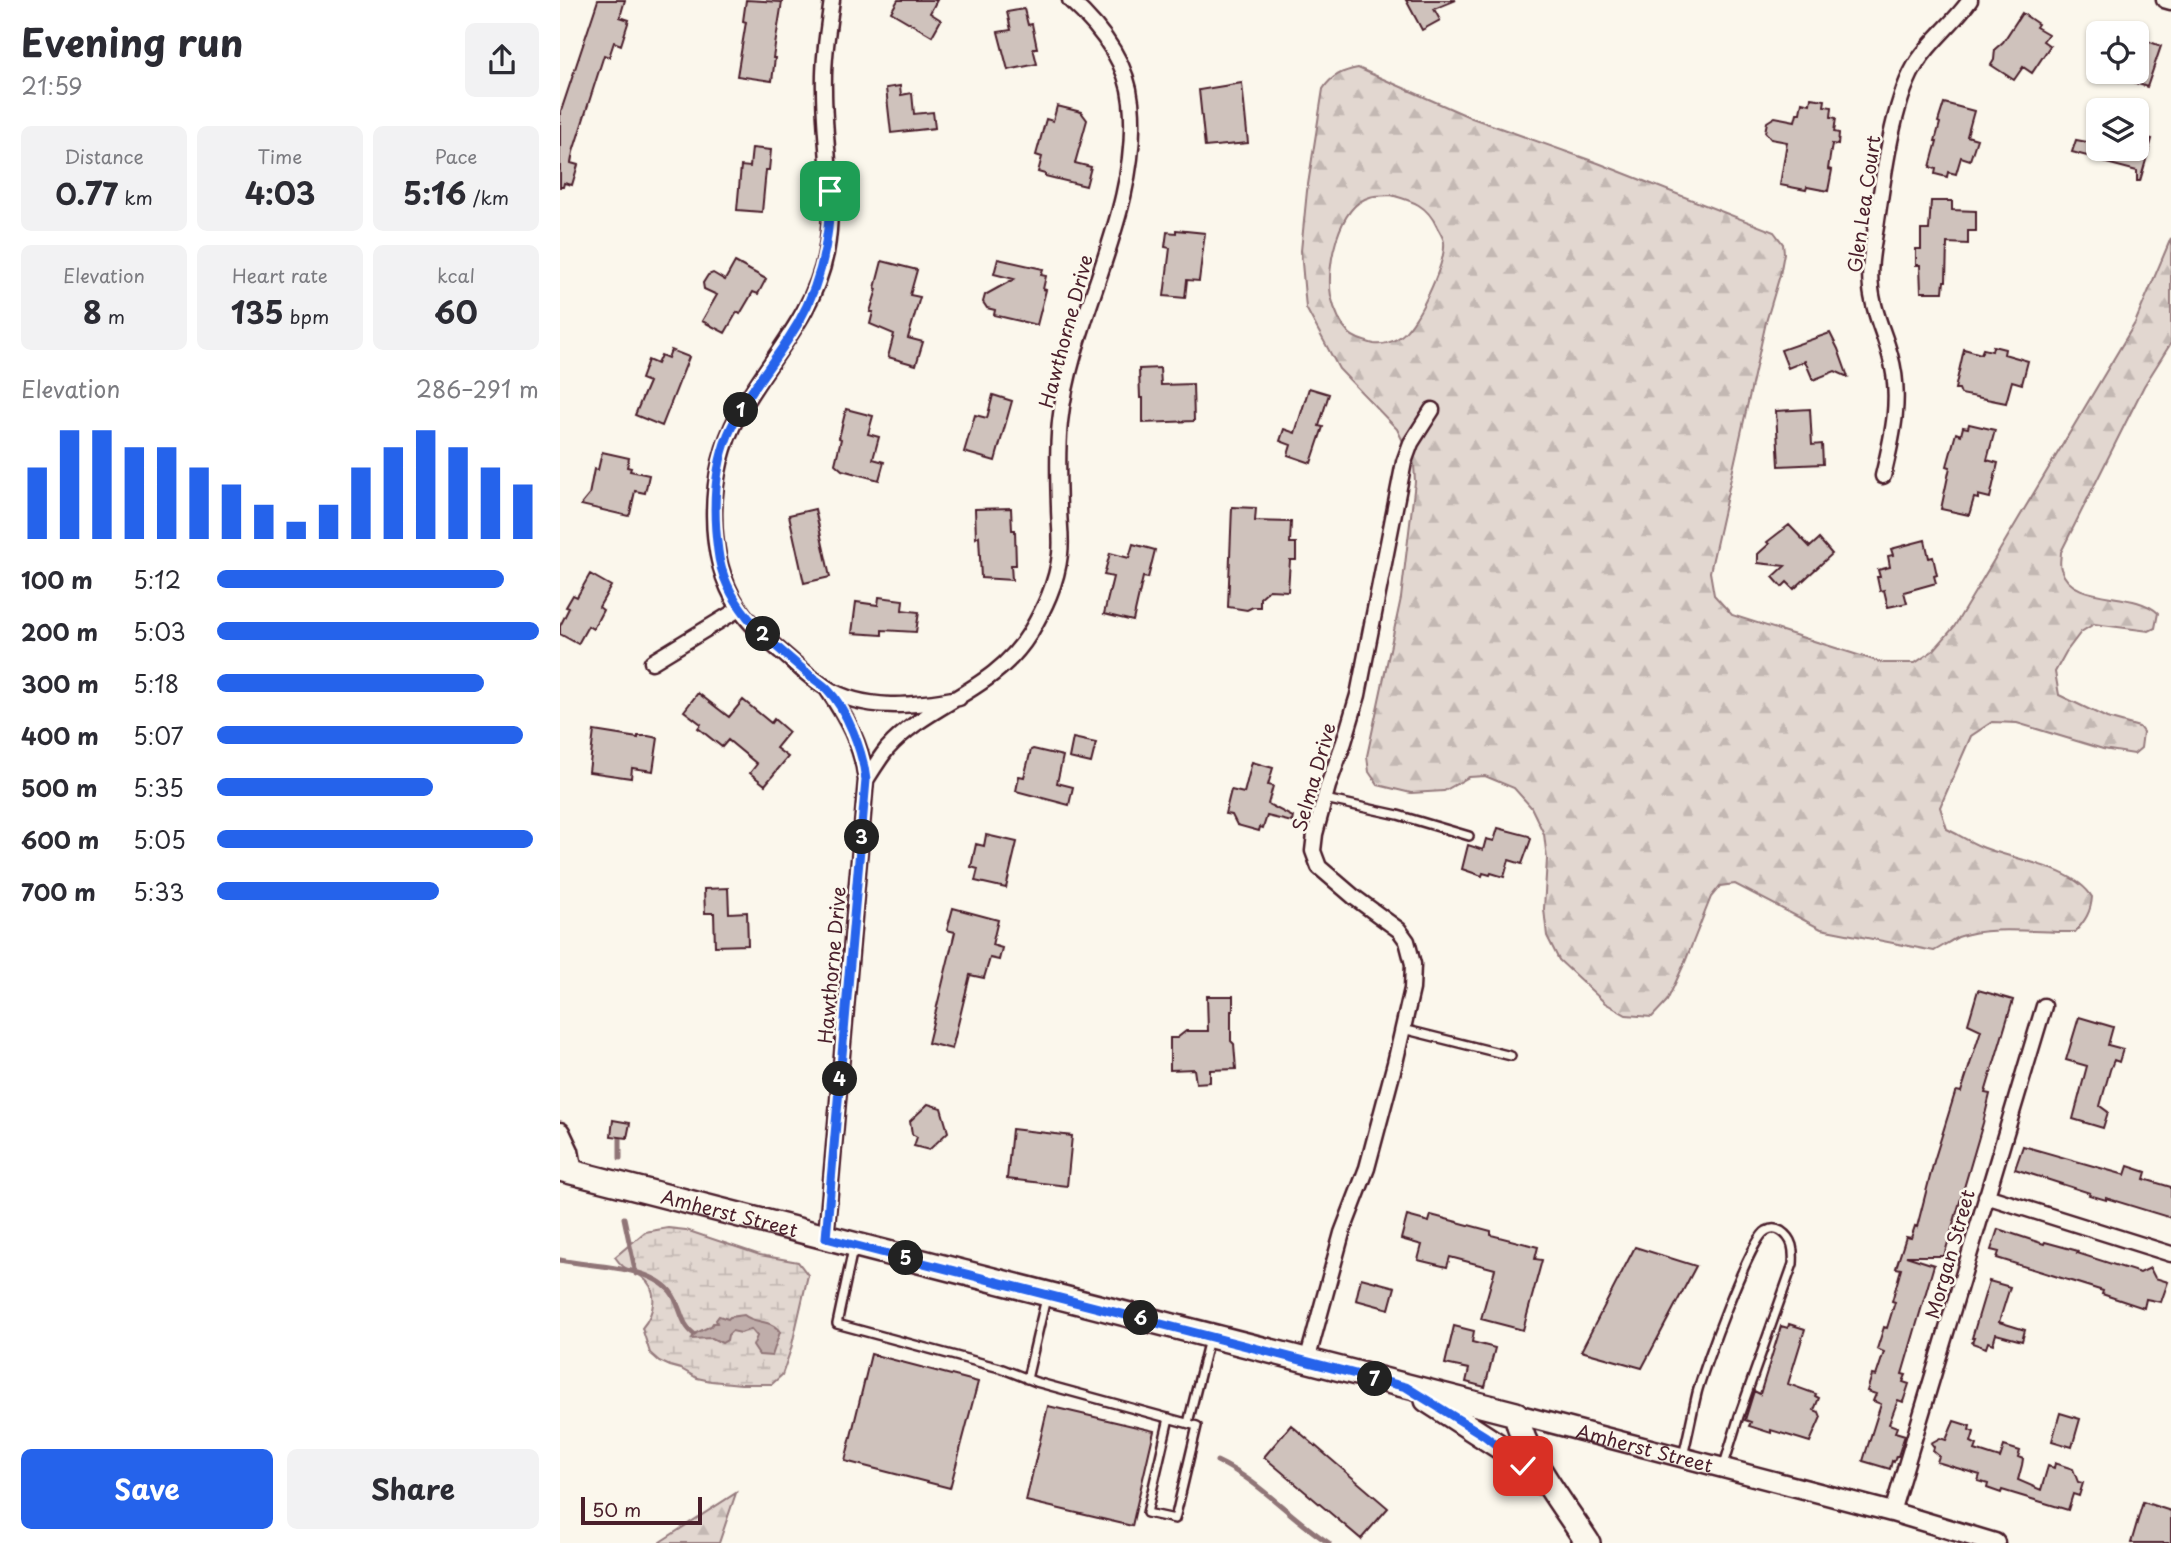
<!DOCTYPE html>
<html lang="en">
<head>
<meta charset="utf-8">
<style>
  body { margin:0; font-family:"Playpen Sans",sans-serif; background:#f2f2f3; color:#2b2b33; height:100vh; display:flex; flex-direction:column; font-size:26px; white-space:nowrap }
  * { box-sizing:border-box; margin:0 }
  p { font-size:23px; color:#7c7c81 }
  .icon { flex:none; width:38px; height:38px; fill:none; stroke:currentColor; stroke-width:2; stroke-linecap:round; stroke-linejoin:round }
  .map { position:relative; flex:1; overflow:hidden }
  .side { display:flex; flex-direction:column; background:#fff; width:560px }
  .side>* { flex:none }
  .tools { position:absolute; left:1526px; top:21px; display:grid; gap:14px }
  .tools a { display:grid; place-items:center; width:63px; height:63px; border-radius:10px; background:#fff; box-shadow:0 2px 5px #0004; font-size:35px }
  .scale { position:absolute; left:21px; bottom:18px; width:121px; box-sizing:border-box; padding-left:7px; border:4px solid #4a1f2b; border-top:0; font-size:19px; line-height:24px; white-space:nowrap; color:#4a1f2b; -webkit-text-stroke:5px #fbf7ec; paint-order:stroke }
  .pin { position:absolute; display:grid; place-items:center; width:60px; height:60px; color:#fff; margin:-30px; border-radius:14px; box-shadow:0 4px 10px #0006 }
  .km { position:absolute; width:35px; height:35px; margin:-18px; border-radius:50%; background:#222; color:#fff; font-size:19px; line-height:35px; text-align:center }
  .round { display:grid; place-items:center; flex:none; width:74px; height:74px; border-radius:10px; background:#f2f2f3 }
  .overview { display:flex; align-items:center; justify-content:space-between; height:119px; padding:0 21px }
  h1 { font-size:38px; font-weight:700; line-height:52px }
  .figures { display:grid; grid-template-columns:repeat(3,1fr); gap:10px; height:119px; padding:7px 21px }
  .figures div { display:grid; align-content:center; border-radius:10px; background:#f2f2f3; text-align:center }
  .figures b { font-size:30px; font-weight:700 }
  .figures small { font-size:19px; font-weight:400 }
  .figures p { font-size:19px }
  .chart { height:196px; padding:14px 21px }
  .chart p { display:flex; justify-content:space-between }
  .chart svg { width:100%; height:126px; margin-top:7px; stroke:#2563eb; stroke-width:6 }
  .action { display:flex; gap:14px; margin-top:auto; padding:14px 21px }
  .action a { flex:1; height:80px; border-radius:10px; background:#2563eb; color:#fff; font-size:28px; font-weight:700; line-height:80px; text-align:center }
  .action a+a { background:#f2f2f3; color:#2b2b33 }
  ul { padding:0 21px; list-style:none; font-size:23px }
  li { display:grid; grid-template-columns:112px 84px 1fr; align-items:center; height:52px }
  li i { height:18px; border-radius:9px; background:#2563eb }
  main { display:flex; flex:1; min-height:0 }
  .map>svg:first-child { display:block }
  .forest { fill:url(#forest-firs); stroke:#967b7e; stroke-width:2; fill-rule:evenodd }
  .wetland { fill:url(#wetland-marsh); stroke:#967b7e; stroke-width:2 }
  .water { fill:#bfadaa; stroke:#907477; stroke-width:2 }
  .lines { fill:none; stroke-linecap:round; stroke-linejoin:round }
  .stream { stroke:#907477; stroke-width:5 }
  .building { fill:#cfc2bc; stroke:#4a1f2b; stroke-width:2 }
  .service-casing { stroke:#4a1f2b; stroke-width:12 }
  .minor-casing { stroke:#4a1f2b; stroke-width:19 }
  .tertiary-casing { stroke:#4a1f2b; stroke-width:23 }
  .primary-casing { stroke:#4a1f2b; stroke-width:28 }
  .service { stroke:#fbf7ec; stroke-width:7 }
  .minor { stroke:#fbf7ec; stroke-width:14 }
  .tertiary { stroke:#fbf7ec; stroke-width:18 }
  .primary { stroke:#fbf7ec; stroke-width:23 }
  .route-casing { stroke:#fff; stroke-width:14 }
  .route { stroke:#2563eb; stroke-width:9 }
  .labels { text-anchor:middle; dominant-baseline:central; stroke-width:5; stroke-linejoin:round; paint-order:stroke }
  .street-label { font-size:19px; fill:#4a1f2b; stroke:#fbf7ec }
</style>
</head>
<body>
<main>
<section class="side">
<div class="overview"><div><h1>Evening run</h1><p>21:59</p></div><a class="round"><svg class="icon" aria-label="share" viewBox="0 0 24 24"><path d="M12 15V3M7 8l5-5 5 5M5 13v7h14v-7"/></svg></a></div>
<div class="figures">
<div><p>Distance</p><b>0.77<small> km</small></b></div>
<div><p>Time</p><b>4:03</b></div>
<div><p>Pace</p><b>5:16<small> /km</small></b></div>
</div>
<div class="figures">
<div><p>Elevation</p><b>8<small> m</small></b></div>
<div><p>Heart rate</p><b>135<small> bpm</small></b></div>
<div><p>kcal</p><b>60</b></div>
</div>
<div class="chart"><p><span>Elevation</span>286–291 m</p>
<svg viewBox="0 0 160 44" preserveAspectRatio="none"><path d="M5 44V19M15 44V6M25 44V6M35 44V12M45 44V12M55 44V19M65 44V25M75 44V32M85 44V38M95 44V32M105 44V19M115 44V12M125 44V6M135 44V12M145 44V19M155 44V25"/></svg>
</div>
<ul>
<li><b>100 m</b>5:12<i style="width:89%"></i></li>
<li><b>200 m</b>5:03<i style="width:100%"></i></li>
<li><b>300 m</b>5:18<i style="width:83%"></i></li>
<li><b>400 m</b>5:07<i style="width:95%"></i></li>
<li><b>500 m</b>5:35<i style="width:67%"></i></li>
<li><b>600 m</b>5:05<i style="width:98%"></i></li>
<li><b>700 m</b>5:33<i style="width:69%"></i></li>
</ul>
<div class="action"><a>Save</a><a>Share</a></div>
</section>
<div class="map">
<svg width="1611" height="1543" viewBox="0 0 1611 1543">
  <defs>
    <pattern id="forest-firs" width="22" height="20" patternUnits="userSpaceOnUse" patternTransform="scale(1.75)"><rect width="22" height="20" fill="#e2d7d0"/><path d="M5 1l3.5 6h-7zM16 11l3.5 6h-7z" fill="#c3b8b3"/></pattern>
    <pattern id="wetland-marsh" width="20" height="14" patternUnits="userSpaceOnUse" patternTransform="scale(1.75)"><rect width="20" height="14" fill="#e2d7d0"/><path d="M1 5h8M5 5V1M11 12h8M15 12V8" fill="none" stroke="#c3b8b3"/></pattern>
  </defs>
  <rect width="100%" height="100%" fill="#fbf7ec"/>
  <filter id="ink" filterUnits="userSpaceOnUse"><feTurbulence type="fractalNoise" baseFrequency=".0143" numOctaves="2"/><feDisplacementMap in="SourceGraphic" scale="14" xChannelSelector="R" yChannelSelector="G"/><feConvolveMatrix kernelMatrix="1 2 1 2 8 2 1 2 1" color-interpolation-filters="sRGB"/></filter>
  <g filter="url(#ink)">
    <path class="forest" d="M798,68L912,118L1038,163L1214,232L1223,244L1224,253L1220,275L1206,322L1150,572L1154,595L1172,615L1323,663H1355L1374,650L1394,627L1575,323L1611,238V343L1584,386L1501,552C1501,557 1499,564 1501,569C1512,606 1573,589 1598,613L1595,628L1589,631L1534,624L1521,632L1506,652L1495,672L1499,695L1547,718L1579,727L1583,732L1581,748L1574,754L1543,749L1457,723L1432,722L1411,736L1380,807L1387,829C1399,835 1410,842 1422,847C1454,860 1514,867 1532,897C1531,912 1525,921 1515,932C1479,933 1432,925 1398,937C1390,941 1382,947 1374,951L1261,929L1175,884L1160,886L1151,897L1125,962L1107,1001L1092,1017L1066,1015L1045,1003L999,960L987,936L984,909L987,859L984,834L971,807L954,788L925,776L909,777L884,791L851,793L818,785L809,772L807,756L841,598L855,482L854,464L837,429L779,369L746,308L741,251L747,191L763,89C772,75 783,71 798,68ZM831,195C853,201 867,205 877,227C879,231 883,237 884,242C886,263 861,314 847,330C840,339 826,346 814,344C807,342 795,339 790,334C780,324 774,309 771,296C766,267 778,206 810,197C816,195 825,196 831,195Z
      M176,1493L159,1543H100V1542Z"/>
    <path class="wetland" d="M108,1228L126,1230L200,1255L238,1262L248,1275L231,1349L222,1375L212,1384H181L151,1381L137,1378L121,1369L110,1366L99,1361L90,1353L82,1328C94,1314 100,1290 82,1277C70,1268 65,1272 55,1257L85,1232Z"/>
    <path class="water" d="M184,1315C195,1324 212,1319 220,1332L212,1356L199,1355L193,1346L197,1336L191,1329L181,1333L172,1331L168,1335L167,1340L162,1343L152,1338L132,1339L134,1334L151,1326L153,1323H157L156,1320L159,1316L168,1319L170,1317Z"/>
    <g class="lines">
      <path class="stream" d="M60,1158V1137
        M64,1218L76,1274
        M0,1260C31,1267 88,1265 110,1291C121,1304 120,1324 134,1334
        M657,1461C700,1481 730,1518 769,1543"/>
    </g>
    <path class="building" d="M38,0H65L60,17L69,20L61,45L54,42L49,57L44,55L13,152L11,163L18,165L12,185L4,183L3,187H0V114Z
      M186,0L222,2L213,58H215L212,81L177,76L186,22L183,21Z
      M338,0H377L370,13L381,20L372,36L331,12Z
      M846,0H896L874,9L880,20L862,30Z
      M464,9L468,25L472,24L477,48H473L477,64L448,70L438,32L451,30L447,12Z
      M1462,13L1478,24L1476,27L1488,34L1483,41L1490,46L1472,73L1463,67L1454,80L1431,65L1434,60L1435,49L1443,42Z
      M1577,37L1601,46L1587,87L1549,74L1550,72H1577Z
      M682,83L688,143L645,147L639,90Z
      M340,86L341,95L352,93L354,114L373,112L375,128L331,133L326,88Z
      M1251,98L1265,100L1264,106L1272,107L1271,117L1276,118L1274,132L1279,133L1278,145L1272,144L1268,169L1272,170L1268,191L1247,187L1246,190L1220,185L1227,142L1211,139L1205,132L1207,122L1215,117L1235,121L1237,113H1240L1242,102L1250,104Z
      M1384,103L1414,111L1407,136L1417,139L1410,160L1401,157L1396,174L1388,172L1387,177L1375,174L1376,169L1370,167L1377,141H1375L1380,123L1378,122Z
      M497,106L521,112L527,120L515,163L531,167L526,186L485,176V174L478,172L482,157L476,155L486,119L493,121Z
      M1577,135L1592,139L1580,181H1577V171L1531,159V157L1512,152L1516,140L1538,144V149H1577Z
      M192,148L211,150L209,170H206L202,212L177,210L181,166L190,167Z
      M1371,201H1392V210L1416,211V231H1408V244L1387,243L1386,281H1384L1383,292H1361L1360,265H1356V249H1361V230H1369Z
      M616,230L645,233L639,281L627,280L625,298L604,296L610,248L605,247L607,232L616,233Z
      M438,259L483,269L481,275L486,276L483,289L486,290L477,325L434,315L435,310L427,308L423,302L425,295L454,279L434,274Z
      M322,261L357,270L350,295L360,297L348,338L363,342L356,365L328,357L334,334L310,324L313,312H310L317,289L315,288Z
      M175,262L206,279L198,294L193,292L180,314L177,312L165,333L142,321L157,295L144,289L143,283L148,275L153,273L165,280Z
      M1270,333L1278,349L1288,377L1275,371L1253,380L1245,361L1228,368L1221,350Z
      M1433,346L1445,349L1444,354L1468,361L1462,384L1452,381L1446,403L1401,394L1399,389H1395L1404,349L1421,354L1423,349L1432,351Z
      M111,350L129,357L102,426L75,415L89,382L81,379L88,360L97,364L101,355L108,358Z
      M600,368L601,385L633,384L634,421L583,423V398H580L579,369Z
      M749,388L769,394L759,426L763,427L751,463L728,455L731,445L720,441L724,429L735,433Z
      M433,395L452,401L435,461L404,452L415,415L427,418Z
      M286,409L313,416L308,434L319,437L313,459L324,462L319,480L282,470L275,464L281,439L279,438Z
      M1250,409L1252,445L1262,444L1263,464L1219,466L1216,411Z
      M1409,424L1435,430L1427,460L1438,463L1430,498L1418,495V499L1414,498L1409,515L1381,509L1390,467L1387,466L1396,433L1401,435L1403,427L1408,428Z
      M42,452L69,458L67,467L71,468L70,471L89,475L85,493L75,491L70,514L68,516L21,505L29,495L34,469L38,470Z
      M672,507L696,508L695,521L731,522L730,543H736V560H730L728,591L709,590L700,598V607H693L687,610L668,607Z
      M451,508L452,530H455L456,565H451L452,580L421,578L419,536L416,538L415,509Z
      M255,509L270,577L244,583L229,515Z
      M1229,525L1250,547L1259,539L1272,554L1234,589L1227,582L1222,587L1213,577L1225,566L1198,563V554L1209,544L1207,542Z
      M1365,540L1369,558L1373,557L1377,575L1374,576L1376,583L1344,592L1347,603L1328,607L1324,590L1320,591L1317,577H1320L1318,570L1330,567L1328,556L1333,555L1331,549Z
      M573,544L595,550L588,578L583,577L573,621L544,614L553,577L544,575L550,553L569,558Z
      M30,574L51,586L39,607L43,610L33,629L28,626L18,644L0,634V626L9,608L6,607L13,595L17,597Z
      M319,597L343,600L342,610L359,612L356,632L322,630V635L292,633L296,602L318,605Z
      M138,693L169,717L183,700L211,723L214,719L229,732L216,748L228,757L205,785L190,773L197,764L168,740L162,747L138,728L141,724L124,711Z
      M34,731L78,738V736H88L98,738L93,771L72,768L71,778L29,772Z
      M513,738L536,743L531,763L509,758Z
      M473,749L503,756L497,783L513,787L509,805L456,791L459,776L464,777L471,750Z
      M692,762L713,768L708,785L713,786L708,804L733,817L732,822L707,816L703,828L700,827L699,831L677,825L672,815L665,814L671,790L684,793Z
      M938,828L969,836L971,839L962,864L949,860L944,877L931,873L930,875L923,873L922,876L902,869L908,845L923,850L926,839L934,841Z
      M426,835L457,842L446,888L415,881L418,869L411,867L416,844L424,846Z
      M168,888L169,913L187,912L188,945L155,946L154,913H145L144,889Z
      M393,908L438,920L432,945L442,948L439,960L430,958L424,978L410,975L392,1049L368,1043L395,932L387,930Z
      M1418,990L1453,1000L1425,1093L1430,1094L1423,1123L1384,1256H1346L1374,1265L1342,1374L1346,1375L1343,1382L1349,1384L1343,1402L1338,1400L1329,1424L1337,1427L1335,1432L1345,1435L1338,1456H1336L1334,1462L1332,1461L1330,1469L1303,1461L1321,1404L1313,1401L1316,1394L1307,1391L1312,1375L1316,1376L1324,1352L1317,1349L1324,1327L1327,1328L1335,1302L1332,1301L1341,1269L1336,1268L1346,1237L1351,1238L1355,1226L1357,1227L1374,1161L1395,1093L1397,1091L1401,1092L1421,1030L1408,1024Z
      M647,996H673V1011H671V1041L674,1044L676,1069L650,1070V1082L636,1083L634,1069L610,1070V1038H617L626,1031H648Z
      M1519,1017L1553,1027L1548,1045L1563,1049L1559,1062L1554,1060L1550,1070L1540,1106L1548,1112L1543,1128L1513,1119L1527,1066L1506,1060Z
      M368,1104L381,1108L388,1132L369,1150L354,1146L357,1137L352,1134L350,1121Z
      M53,1120L70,1123L67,1138L51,1136Z
      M452,1129L512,1136L507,1186L447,1179Z
      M1463,1146L1565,1175L1568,1166L1586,1172L1584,1179L1611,1187V1218L1546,1198V1200L1529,1195L1530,1193L1455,1169Z
      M871,1215L931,1231V1235L978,1247L975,1259L982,1260L963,1330L921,1319L935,1269L890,1257L887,1267L858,1260L862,1245L841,1239L847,1216L869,1222Z
      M1438,1229L1484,1244L1485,1242L1518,1251L1517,1253L1580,1273L1590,1268L1595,1278L1608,1282L1601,1302L1586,1299L1584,1308L1542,1294L1543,1291L1437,1258L1439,1252L1431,1250Z
      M1075,1247L1136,1266L1082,1368L1021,1351Z
      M801,1278L835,1287L829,1309L796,1300Z
      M1429,1281L1450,1287L1439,1322L1465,1330L1462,1341L1436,1334L1433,1344L1428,1342L1426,1348L1412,1343L1414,1338H1412Z
      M1229,1324L1245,1329L1228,1384L1256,1394L1255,1396L1259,1398L1254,1410L1259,1412L1261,1417L1250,1442L1211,1430V1433L1189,1426L1191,1422L1185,1420L1194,1391L1200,1394L1221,1326L1228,1328Z
      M894,1326L914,1331L912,1342L935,1348L925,1387L906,1382L909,1369L885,1364Z
      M311,1354L418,1382L390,1488L285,1461Z
      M488,1406L594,1431L572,1526L466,1501Z
      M1500,1413L1520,1419L1512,1447L1492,1441Z
      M1394,1421L1410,1426L1409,1430L1414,1432L1411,1442L1417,1445L1415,1450L1440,1458L1444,1446L1460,1451L1458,1457L1463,1459L1462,1465L1458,1480L1481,1490L1488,1466L1494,1468L1495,1463L1513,1469L1518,1482L1523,1483L1519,1496L1513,1494L1508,1510L1442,1490L1441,1493L1427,1488L1428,1484L1418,1481L1420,1475L1377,1462L1379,1456L1373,1451L1374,1447L1371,1443L1380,1438L1386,1440Z
      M731,1425L828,1508L801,1539L704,1457Z
      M1583,1502L1611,1511V1543H1571Z"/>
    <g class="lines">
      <g class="service-casing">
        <path id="service" d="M765,799L838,815L909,836
          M843,1029L951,1056
          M293,1249L277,1324L440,1368L476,1382L637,1426L615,1519L587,1513L609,1418
          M467,1379L486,1298
          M628,1423L649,1339
          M1123,1456C1128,1436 1132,1414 1137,1393C1143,1370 1190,1239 1206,1231C1211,1228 1216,1228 1221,1231C1233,1239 1234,1250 1233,1264L1179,1416L1163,1468"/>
      </g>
      <g class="minor-casing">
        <path id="minor" d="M272,0C268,29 263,60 264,90C264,144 276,199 266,253C254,316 207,361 178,415C148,471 144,554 179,608C190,625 208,641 224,654C237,665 250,678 265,687C304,712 355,706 399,698
          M1604,0L1611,2
          M1323,476C1333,435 1342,396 1330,355C1324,332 1313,312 1311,288C1308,265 1314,242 1317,220C1324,174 1333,98 1358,61C1373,38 1395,22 1410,0
          M92,662L179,609
          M306,780C313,769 319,759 327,749C369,702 434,692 470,633C484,609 497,583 500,554C502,538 499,523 499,507C498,479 497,449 500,422C511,316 582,210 571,102C567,61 540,27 510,0
          M1426,1196L1611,1254
          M266,1238L306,780C302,745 286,717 267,689
          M747,1361L782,1233L807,1168L835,1063L852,989L853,964L847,941L839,930L794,897L759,867L753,851L755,834L768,786L784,742L798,695L844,462L851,443L872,410
          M1332,1512L1484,1006"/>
      </g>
      <g class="tertiary-casing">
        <g id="tertiary">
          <path d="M0,1132L9,1151L13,1172"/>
          <path id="s1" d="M956,1414L1332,1512L1435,1543"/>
        </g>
      </g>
      <g class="primary-casing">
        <g id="primary">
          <path id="s2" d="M0,1169L956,1414C965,1458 1004,1505 1028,1543"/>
          <path d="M867,1400L940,1447L980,1482"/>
        </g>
      </g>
      <use href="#service" class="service"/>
      <use href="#minor" class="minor"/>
      <use href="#tertiary" class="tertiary"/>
      <use href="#primary" class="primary"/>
    </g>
  </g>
  <g class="lines" filter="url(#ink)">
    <g class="route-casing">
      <path id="route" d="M270,191C270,246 259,294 227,341C206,372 182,401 168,435C153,472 153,513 158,551C164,605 207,639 246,672C252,678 261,683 267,689C287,709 303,752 306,780L266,1238L846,1387L925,1436L963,1466"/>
    </g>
    <use href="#route" class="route"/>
  </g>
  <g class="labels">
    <g class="street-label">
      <text transform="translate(1303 204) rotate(-82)">Glen Lea Court</text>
      <text transform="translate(505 331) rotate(-75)">Hawthorne Drive</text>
      <text transform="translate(753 777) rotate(-74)">Selma Drive</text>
      <text transform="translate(271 965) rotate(-85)">Hawthorne Drive</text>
      <text stroke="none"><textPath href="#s2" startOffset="175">Amherst Street</textPath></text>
      <text transform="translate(1389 1254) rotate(-74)">Morgan Street</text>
      <text stroke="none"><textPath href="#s1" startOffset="133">Amherst Street</textPath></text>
    </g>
  </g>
</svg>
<div class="tools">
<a><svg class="icon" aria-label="locate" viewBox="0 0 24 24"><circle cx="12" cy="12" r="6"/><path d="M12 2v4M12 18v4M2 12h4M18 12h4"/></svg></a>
<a><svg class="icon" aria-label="layers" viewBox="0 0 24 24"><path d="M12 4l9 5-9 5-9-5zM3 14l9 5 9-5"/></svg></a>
</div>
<div class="scale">50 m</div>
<div class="pin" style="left:270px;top:191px;background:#1e9e55"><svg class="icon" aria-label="arrive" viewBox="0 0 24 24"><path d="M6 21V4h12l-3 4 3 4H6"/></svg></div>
<div class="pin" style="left:963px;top:1466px;background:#d93025"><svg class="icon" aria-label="check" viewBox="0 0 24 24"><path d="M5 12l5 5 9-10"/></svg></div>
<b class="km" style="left:181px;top:410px">1</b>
<b class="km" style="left:203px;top:634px">2</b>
<b class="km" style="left:302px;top:837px">3</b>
<b class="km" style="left:280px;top:1079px">4</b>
<b class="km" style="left:346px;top:1258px">5</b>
<b class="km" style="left:581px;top:1318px">6</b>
<b class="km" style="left:815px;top:1379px">7</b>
</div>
</main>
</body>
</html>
